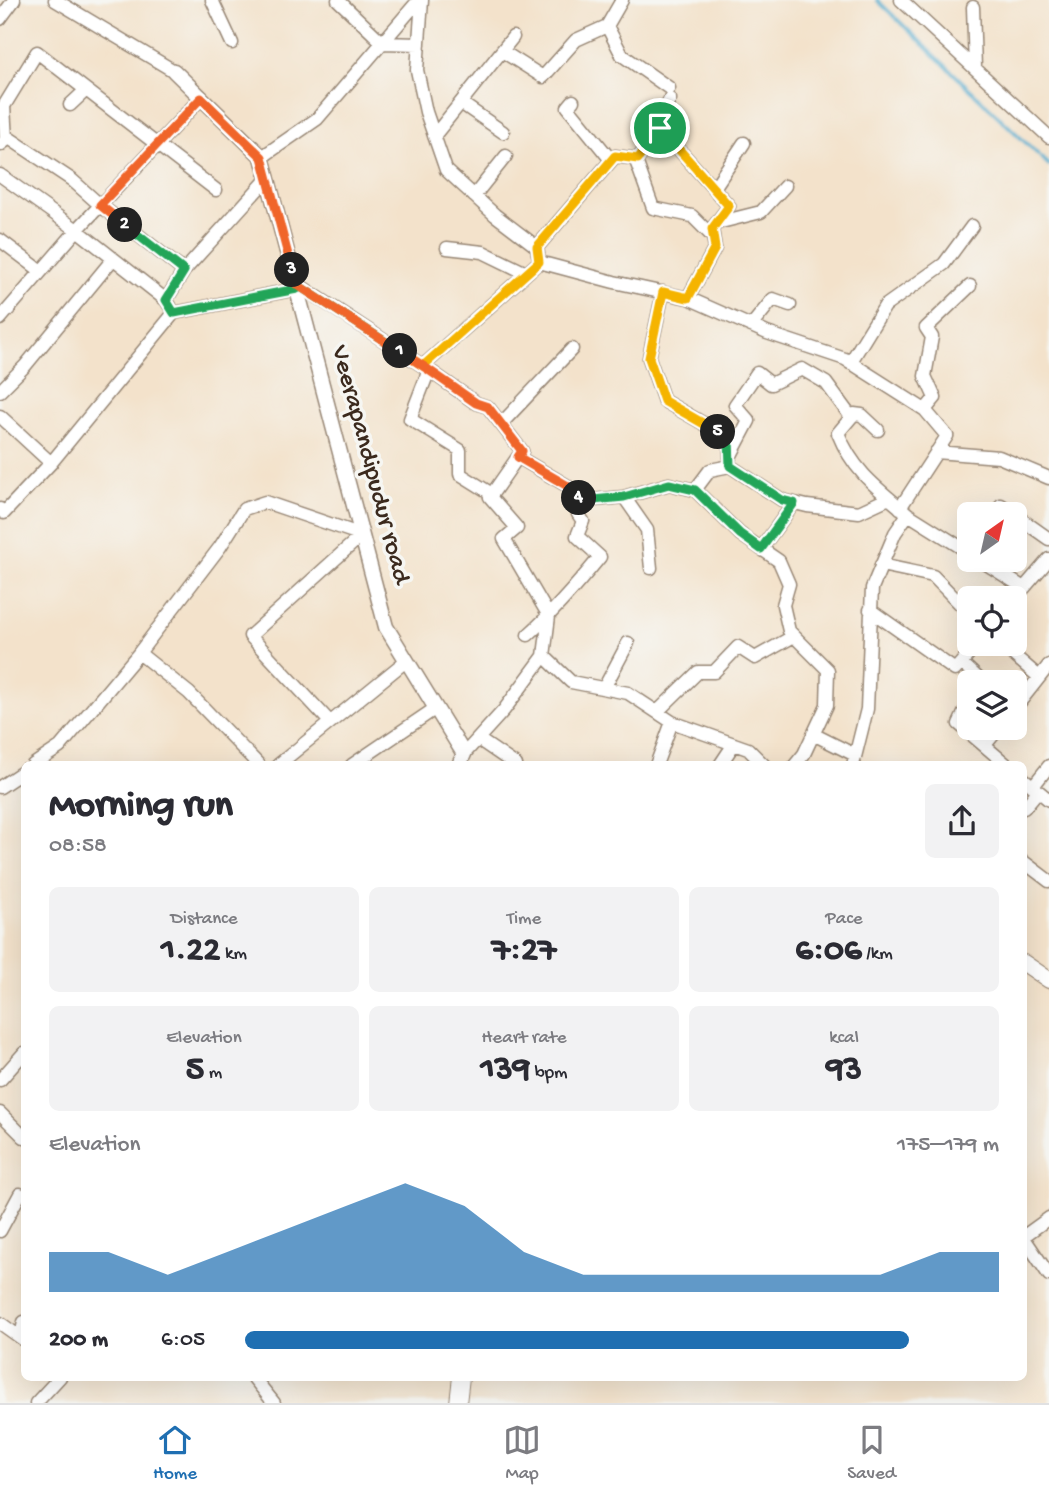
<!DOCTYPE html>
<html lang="en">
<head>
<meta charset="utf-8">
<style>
  body { margin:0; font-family:"Gochi Hand",sans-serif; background:#f2f2f3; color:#2b2b33; height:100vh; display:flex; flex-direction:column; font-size:26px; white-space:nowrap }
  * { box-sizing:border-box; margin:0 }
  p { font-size:23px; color:#7c7c81 }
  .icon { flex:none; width:38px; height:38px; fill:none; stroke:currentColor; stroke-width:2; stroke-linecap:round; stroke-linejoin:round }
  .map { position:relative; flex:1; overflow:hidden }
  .panel { position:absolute; left:21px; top:761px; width:1006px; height:620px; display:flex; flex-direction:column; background:#fff; border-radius:10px; box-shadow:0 7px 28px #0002 }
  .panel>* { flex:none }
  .needle { width:46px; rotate:34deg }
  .tools { position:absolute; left:957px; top:502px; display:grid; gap:14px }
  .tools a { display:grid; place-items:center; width:70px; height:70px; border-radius:10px; background:#fff; box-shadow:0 7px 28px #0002; font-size:35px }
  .pin { position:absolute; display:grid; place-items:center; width:60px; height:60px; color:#fff; margin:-30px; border:4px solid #fff; border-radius:50%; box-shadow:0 2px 7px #0007 }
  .km { position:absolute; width:35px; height:35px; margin:-18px; border-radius:50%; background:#222; color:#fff; font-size:19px; line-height:35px; text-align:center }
  .round { display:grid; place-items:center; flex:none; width:74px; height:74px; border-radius:10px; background:#f2f2f3 }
  .headline { display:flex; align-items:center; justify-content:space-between; height:119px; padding:0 28px }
  h1 { font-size:38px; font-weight:800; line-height:52px }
  .figures { display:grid; grid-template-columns:repeat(3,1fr); gap:10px; height:119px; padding:7px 28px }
  .figures div { display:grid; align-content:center; border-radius:10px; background:#f2f2f3; text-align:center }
  .figures b { font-size:35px; font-weight:800 }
  .figures small { font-size:19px; font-weight:400 }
  .figures p { font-size:19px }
  .chart { height:196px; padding:14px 28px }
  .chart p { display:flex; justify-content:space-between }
  .chart svg { width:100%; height:126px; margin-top:7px; fill:#1f6fb2; opacity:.7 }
  ul { padding:0 28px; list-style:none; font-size:23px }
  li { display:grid; grid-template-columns:112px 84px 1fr; align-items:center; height:52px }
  li i { height:18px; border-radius:9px; background:#1f6fb2 }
  .dock { display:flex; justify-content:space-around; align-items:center; height:98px; border-top:2px solid #e1e1e2; background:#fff; font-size:19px; color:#7c7c81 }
  .dock a { display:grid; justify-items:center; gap:4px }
  .dock .active { color:#1f6fb2 }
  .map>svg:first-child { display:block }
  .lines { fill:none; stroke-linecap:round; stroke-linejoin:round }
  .stream { stroke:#50abce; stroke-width:3.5 }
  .minor-casing { stroke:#978674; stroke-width:15 }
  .tertiary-casing { stroke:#978674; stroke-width:17 }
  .secondary-casing { stroke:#978674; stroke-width:18 }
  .minor { stroke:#fff; stroke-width:12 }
  .tertiary { stroke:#fff; stroke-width:14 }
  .secondary { stroke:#fff; stroke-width:16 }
  .split-1-casing { stroke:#fff; stroke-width:14 }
  .split-2-casing { stroke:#fff; stroke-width:14 }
  .split-3-casing { stroke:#fff; stroke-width:14 }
  .split-4-casing { stroke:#fff; stroke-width:14 }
  .split-5-casing { stroke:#fff; stroke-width:14 }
  .split-6-casing { stroke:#fff; stroke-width:14 }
  .split-1 { stroke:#f5b400; stroke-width:9 }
  .split-2 { stroke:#22a559; stroke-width:9 }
  .split-3 { stroke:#f0652b; stroke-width:9 }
  .split-4 { stroke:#f0652b; stroke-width:9 }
  .split-5 { stroke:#22a559; stroke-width:9 }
  .split-6 { stroke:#f5b400; stroke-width:9 }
  .labels { text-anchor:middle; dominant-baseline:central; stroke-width:7; stroke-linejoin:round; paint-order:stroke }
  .street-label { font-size:26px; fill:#3b2a1e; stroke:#f6f6f2 }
</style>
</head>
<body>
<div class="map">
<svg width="1049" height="1403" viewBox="0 0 1049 1403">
  <rect width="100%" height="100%" fill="#f6f6f2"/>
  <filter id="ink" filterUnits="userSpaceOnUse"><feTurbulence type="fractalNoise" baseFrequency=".0143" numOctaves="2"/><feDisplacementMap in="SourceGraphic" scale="14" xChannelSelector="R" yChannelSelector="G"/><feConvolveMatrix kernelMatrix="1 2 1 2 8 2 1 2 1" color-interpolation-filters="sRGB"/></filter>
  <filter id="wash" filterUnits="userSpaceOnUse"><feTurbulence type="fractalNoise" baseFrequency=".00686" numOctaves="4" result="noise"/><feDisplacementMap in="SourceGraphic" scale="28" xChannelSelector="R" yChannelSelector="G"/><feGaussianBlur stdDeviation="1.57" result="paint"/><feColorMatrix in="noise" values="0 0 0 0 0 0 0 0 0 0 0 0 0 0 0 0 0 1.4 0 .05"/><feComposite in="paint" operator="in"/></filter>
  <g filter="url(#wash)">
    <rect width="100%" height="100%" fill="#f3e2cb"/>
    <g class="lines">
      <path class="stream" d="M877,0L1049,165"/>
    </g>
  </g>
  <g filter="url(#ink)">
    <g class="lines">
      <g class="minor-casing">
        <path id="minor" d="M55,0L174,71
          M212,0L232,43
          M338,0L383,43L419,44
          M422,0L417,70L426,112L446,170L495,215L537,247
          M901,0L1049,137
          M973,7L975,68
          M0,19L14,0
          M607,26L622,0
          M502,51L543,77L576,40L607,26L622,55L669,88
          M573,101L568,107L611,160
          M461,103L503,132
          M70,105L86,90
          M660,128L729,206L712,229L715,248L688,298
          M434,136L513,37
          M6,140L4,106L37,52L216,190
          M0,145L9,138L72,180L100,205L184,271L268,178
          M262,157L317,119L419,0
          M635,158L653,208L692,216L713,237
          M0,175L77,230L166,300
          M714,188L744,143
          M474,196L506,156
          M717,223L761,212L785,186
          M0,240L41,271
          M447,248L483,252L526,273
          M538,254L537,247L615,156L638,159L660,128L663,113L670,99
          M296,283L423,366L539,262L614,282L688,298L767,333L845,359L925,410L947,436L900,508
          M663,292L649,358L664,401L729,438L730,455
          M170,306L166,300L184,271
          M0,319L77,230L201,98
          M751,326L773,299L790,305
          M850,363L885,306L944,264L972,226
          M423,366L476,403L488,407L522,451L490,497L517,528L504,539L549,616L544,656L504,710L464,754
          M429,370L410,419L460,450V474L492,494
          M0,391L25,366L113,259
          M925,410L935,398L925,376L932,337L926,328L970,286
          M0,416L51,463L174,313L297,289
          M501,424L572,349
          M936,452L999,457L1049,478
          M518,457L566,485L583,501
          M730,457L749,421L735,405L757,373L771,384L802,369L826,383L851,417
          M624,497L647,530L651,568
          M1001,505L1014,514
          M0,509L4,513L51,463
          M908,514L970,553
          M1015,515L1049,539
          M761,549L794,503
          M980,560L1024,588L1049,559
          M881,565L933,576L970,614
          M1015,599L1024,588
          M870,610L955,670L977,644
          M528,635C555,611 577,585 600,557L577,536L583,521L578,514L583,501L624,497L669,484L695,490
          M1001,644L1039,677
          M544,656L571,682L628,693L672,722L748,749L764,765
          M962,663L979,679L977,682
          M604,688L628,643
          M970,700L959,724L1007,765
          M1015,708L1049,665
          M657,712L698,672H714L738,647L755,658L794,636
          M813,734L855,755
          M478,739L516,765
          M985,745L999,728
          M33,765L60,747L139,653
          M259,765L189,693L139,653L220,547L244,509L265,502L362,535L250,636L330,722
          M278,765L407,660
          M352,765L436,708
          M656,765L672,722
          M720,765L734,744
          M795,765L804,754L827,705L828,670L789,631L783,605L789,584L779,561L740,534L695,490L710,470L730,466L782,500L807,506L859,512L889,498
          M853,765L867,709L872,588L895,533L908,514C877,488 853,471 838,433L854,414L862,415L878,430
          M1024,779L1049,800
          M1033,786L1049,766
          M0,787L24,771
          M1024,808L1038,791
          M1024,862L1049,881
          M0,1080L24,1053
          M0,1113L24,1137
          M0,1231L20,1194
          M1024,1236L1049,1218
          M1024,1238L1049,1275
          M0,1323L24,1340
          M21,1337L24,1322
          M253,1377L274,1403
          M36,1403L60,1377"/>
      </g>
      <g class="tertiary-casing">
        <path id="tertiary" d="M174,71L262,157L386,627L464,754L459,765"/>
      </g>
      <g class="secondary-casing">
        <path id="secondary" d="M1024,963L1049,980
          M458,1403L461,1377"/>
      </g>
      <use href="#minor" class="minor"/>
      <use href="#tertiary" class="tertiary"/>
      <use href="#secondary" class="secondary"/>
    </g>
  </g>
  <g class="lines" filter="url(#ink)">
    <g class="split-1-casing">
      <path id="split-1" d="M400,351L423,366L539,262L537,247L615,156L638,159L660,128"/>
    </g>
    <g class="split-2-casing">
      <path id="split-2" d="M125,225L184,271L166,300L174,313L297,289L296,284L400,351"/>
    </g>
    <g class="split-3-casing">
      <path id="split-3" d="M125,225L100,205L201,98L262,157L292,270"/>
    </g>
    <g class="split-4-casing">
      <path id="split-4" d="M292,270L296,284L423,366L476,403L488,407L522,451L518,457L566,485L579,498"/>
    </g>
    <g class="split-5-casing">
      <path id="split-5" d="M579,498L583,501L624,497L669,484L695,490L740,534L761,549L794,503L782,500L730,466L729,438L718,432"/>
    </g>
    <g class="split-6-casing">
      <path id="split-6" d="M660,128L729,206L712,229L715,248L688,298L663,292L649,358L664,401L718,432"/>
    </g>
    <use href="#split-1" class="split-1"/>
    <use href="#split-2" class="split-2"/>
    <use href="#split-3" class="split-3"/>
    <use href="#split-4" class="split-4"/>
    <use href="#split-5" class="split-5"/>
    <use href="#split-6" class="split-6"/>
  </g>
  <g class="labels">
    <g class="street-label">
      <text transform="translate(369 465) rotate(75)">Veerapandipudur road</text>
    </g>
  </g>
</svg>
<div class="tools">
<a><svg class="needle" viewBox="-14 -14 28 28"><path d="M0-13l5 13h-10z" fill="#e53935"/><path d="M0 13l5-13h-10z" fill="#7c7c81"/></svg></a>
<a><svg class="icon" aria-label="locate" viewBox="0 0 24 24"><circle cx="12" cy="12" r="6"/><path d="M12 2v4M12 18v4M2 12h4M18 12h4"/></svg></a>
<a><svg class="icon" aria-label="layers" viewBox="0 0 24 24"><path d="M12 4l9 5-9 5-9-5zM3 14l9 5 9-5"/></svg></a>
</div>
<div class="pin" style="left:660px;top:128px;background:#1e9e55"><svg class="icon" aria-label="arrive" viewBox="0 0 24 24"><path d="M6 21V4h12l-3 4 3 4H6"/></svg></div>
<b class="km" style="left:400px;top:351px">1</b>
<b class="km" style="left:125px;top:225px">2</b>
<b class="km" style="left:292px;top:270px">3</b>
<b class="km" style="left:579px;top:498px">4</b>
<b class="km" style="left:718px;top:432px">5</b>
<section class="panel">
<div class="headline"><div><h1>Morning run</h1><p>08:58</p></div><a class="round"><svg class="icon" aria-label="share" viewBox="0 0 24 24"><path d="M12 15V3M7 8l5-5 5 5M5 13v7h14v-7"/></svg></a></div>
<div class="figures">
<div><p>Distance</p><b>1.22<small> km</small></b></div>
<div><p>Time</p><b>7:27</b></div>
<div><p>Pace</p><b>6:06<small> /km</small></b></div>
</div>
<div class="figures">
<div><p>Elevation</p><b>5<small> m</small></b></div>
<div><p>Heart rate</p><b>139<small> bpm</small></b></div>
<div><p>kcal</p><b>93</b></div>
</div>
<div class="chart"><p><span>Elevation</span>175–179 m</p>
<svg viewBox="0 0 160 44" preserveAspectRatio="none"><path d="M0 44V30L10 30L20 38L30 30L40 22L50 14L60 6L70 14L80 30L90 38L100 38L110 38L120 38L130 38L140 38L150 30L160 30V44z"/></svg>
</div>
<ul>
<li><b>200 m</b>6:05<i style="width:88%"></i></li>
</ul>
</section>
</div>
<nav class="dock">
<a class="active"><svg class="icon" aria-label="home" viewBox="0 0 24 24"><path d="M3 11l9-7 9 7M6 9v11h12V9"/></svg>Home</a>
<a><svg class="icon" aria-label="map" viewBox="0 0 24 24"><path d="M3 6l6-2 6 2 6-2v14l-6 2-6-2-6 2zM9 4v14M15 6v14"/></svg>Map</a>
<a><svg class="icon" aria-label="saved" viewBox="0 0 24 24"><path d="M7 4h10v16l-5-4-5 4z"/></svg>Saved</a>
</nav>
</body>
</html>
